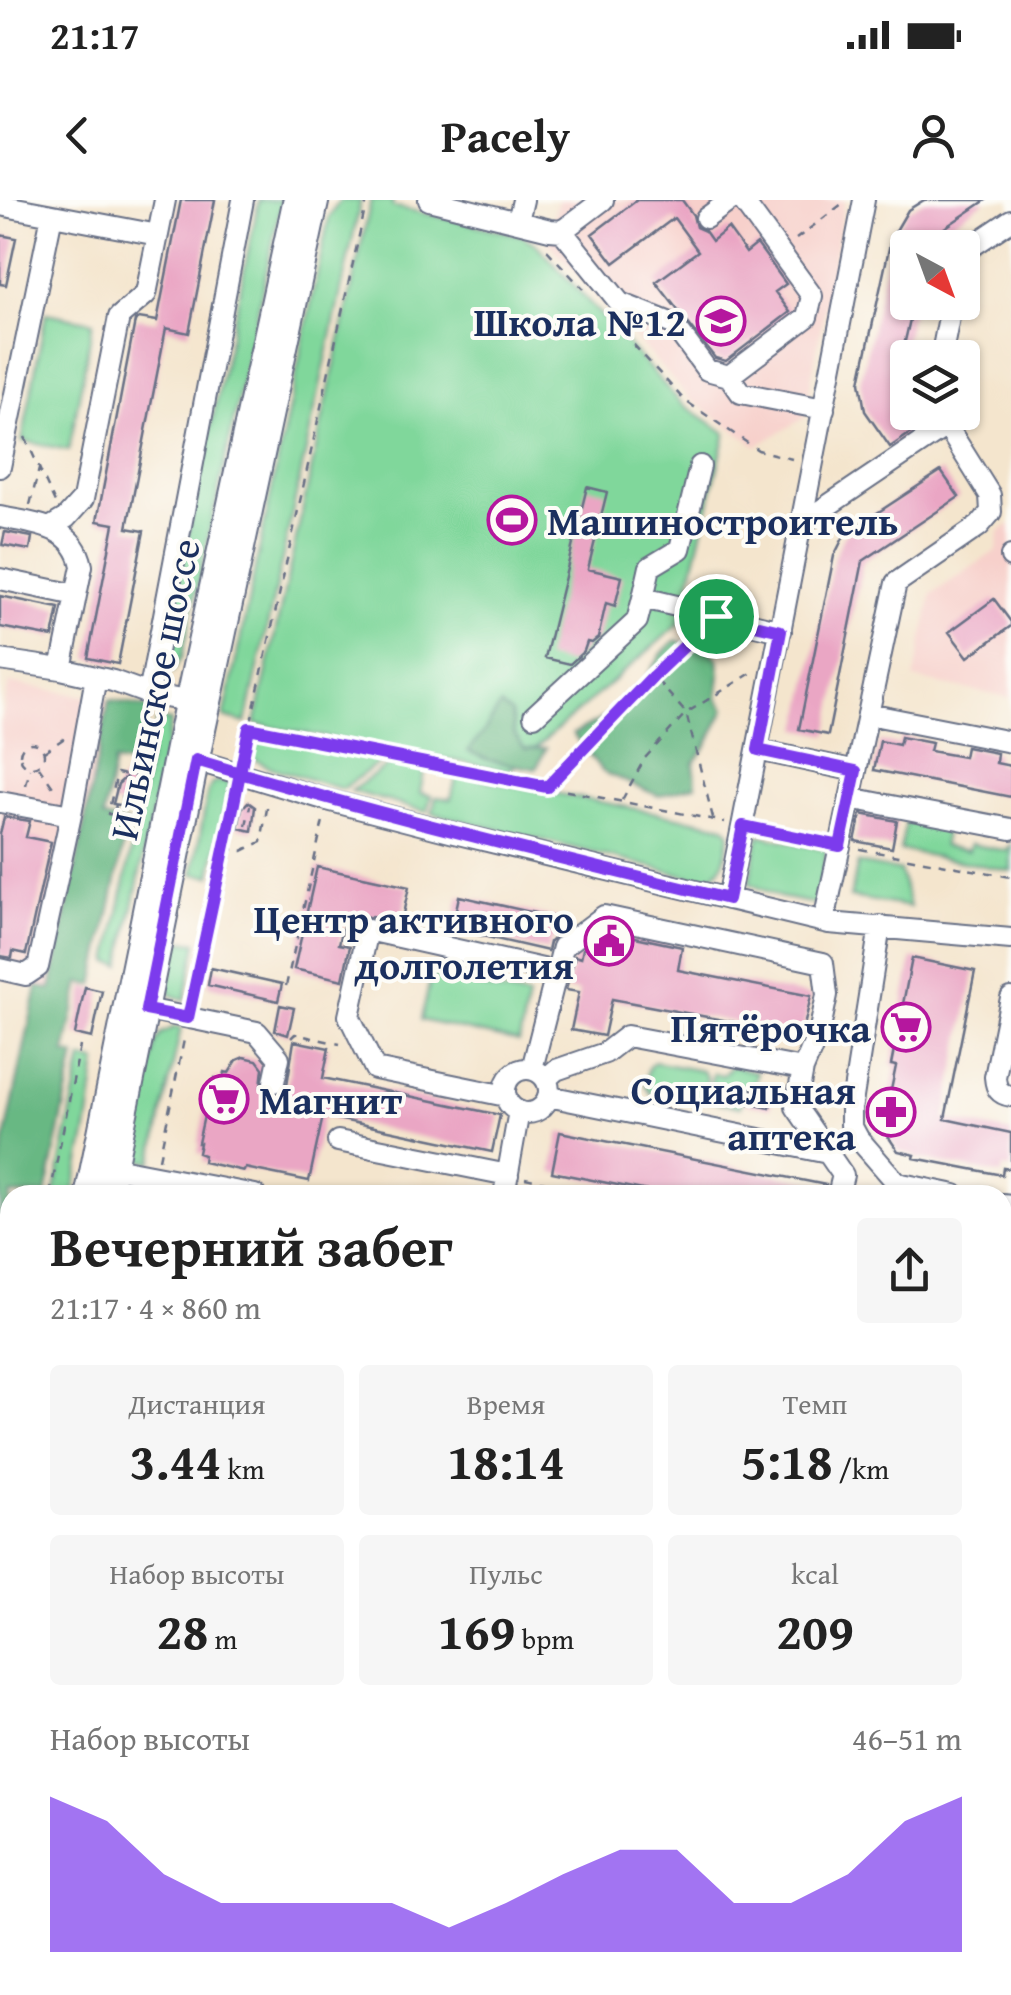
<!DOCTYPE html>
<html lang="ru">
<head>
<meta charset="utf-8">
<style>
  body { margin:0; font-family:"Gentium Book Plus",serif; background:#f6f6f6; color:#222; height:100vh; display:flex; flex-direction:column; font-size:38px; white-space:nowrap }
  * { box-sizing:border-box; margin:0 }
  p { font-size:32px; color:#767676 }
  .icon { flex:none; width:55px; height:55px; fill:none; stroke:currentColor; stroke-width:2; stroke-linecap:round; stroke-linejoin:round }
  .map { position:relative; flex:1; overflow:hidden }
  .details { position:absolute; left:0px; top:985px; width:1012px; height:810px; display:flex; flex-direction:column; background:#fff; border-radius:30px 30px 0 0; box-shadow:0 2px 8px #0004 }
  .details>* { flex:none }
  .needle { width:65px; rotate:139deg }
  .buttons { position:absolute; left:890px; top:30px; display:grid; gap:20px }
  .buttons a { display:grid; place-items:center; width:90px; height:90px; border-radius:10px; background:#fff; box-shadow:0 2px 8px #0004; font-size:50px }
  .pin { position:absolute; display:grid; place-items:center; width:85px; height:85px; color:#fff; margin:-42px; border:5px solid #fff; border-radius:50%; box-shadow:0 2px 10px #0007 }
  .round { display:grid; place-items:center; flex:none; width:105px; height:105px; border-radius:10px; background:#f6f6f6 }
  .overview { display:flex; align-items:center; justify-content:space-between; height:170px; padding:0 50px }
  h1 { font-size:55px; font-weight:700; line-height:75px }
  .figures { display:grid; grid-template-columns:repeat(3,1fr); gap:15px; height:170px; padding:10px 50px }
  .figures div { display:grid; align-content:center; border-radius:10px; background:#f6f6f6; text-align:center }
  .figures b { font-size:50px; font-weight:700 }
  .figures small { font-size:28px; font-weight:400 }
  .figures p { font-size:28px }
  .chart { height:280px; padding:20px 50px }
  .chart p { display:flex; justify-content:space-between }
  .chart svg { width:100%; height:180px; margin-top:10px; fill:#7c3aed; opacity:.7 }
  .status { display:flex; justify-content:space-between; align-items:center; height:70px; padding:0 50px; background:#fff; direction:ltr }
  .status svg { height:28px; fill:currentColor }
  header { display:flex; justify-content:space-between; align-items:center; height:130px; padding:0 50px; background:#fff; font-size:45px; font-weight:700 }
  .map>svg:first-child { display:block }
  .built { fill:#f7d0cb }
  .industrial { fill:#d2bec2 }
  .green { fill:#80d79b; stroke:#4e837c; stroke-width:2.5 }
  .forest { fill:#68b883; stroke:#427470; stroke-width:2.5 }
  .building { fill:#eaa6c4 }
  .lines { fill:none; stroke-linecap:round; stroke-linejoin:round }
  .minor-casing { stroke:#676f85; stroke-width:24 }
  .major-casing { stroke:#676f85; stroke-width:29 }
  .path { stroke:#676f85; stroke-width:2.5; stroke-dasharray:8 8; stroke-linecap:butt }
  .minor { stroke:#fff; stroke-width:20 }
  .major { stroke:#fff; stroke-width:25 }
  .rail-casing { stroke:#1b2f5e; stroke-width:9 }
  .rail { stroke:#fdfcf7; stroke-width:5; stroke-dasharray:15; stroke-linecap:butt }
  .route-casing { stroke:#fff; stroke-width:20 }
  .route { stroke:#7c3aed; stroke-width:12 }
  .labels { text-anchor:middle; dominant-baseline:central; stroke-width:8; stroke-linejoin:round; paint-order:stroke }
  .poi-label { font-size:40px; font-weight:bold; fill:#1b2f5e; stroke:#fdfcf7; text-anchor:end }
  .street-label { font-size:40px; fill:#1b2f5e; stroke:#fdfcf7 }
</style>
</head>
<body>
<div class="status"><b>21:17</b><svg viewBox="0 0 49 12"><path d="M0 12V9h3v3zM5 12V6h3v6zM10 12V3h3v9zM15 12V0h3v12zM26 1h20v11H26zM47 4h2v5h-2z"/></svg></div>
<header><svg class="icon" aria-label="back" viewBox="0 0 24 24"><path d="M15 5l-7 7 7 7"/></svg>Pacely<svg class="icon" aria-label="person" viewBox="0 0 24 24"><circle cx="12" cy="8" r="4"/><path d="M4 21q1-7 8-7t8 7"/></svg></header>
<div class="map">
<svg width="1011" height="1795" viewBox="0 0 1011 1795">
  <rect width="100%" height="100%" fill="#fdfcf7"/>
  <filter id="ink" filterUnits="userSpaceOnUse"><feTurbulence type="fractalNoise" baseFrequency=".01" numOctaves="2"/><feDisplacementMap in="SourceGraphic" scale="20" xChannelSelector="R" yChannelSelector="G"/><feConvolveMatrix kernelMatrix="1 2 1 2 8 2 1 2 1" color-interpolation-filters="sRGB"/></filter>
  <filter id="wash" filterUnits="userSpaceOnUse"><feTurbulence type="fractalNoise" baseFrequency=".0048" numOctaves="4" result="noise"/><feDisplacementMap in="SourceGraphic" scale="40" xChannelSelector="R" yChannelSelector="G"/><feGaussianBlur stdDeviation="2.25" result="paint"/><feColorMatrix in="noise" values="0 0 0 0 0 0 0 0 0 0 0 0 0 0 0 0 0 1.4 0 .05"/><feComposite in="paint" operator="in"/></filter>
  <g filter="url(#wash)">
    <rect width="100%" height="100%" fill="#f4e5cd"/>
    <path class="built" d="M558,0H845L804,218L757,246L691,200L548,42Z
      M1011,324V498L914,479L932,394L997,350L999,332Z
      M9,483L108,500L50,789L0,779V525Z"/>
    <path class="industrial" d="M1011,1221V1795H0V1757L10,1709V1785H1002V1228L1009,1230Z"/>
    <path class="green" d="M259,0H282L182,457L173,471L158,476Z
      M340,0H361L246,523L224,517L329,17Z
      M371,0H393L392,6L520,35L536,44L682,204L726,233L680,423L509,571L255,524Z
      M46,113L93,122L69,250L22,241Z
      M157,519L171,521L121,765L109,762Z
      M253,535L385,559L342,589L269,567L249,556Z
      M394,561L425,567L420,593L431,596L427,612L351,591Z
      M457,574L724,626L730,633C725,655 726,676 700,679L432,613L436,597L451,599Z
      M218,581L230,582L211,676L193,674L208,591L212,584Z
      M906,622L945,629L943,646L968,651L970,644L1007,651L1011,644V671L900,650Z
      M759,635L827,650L816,704L779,697L749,683Z
      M858,663L900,671L910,707L850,697Z
      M181,741L197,743L185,800L171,795L168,790L174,754Z
      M431,776L528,797L519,842L421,820Z
      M175,827L181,828L152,962L131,958L156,842L162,833Z
      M82,859L97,862L88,925L73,995H54Z
      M654,862L702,871L707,878L704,896L695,901L650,893L645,885L648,868Z
      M732,866L757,872L754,886L745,885L740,907L707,900L713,873L723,875Z
      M10,1541V1648L0,1697V1589Z"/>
    <path class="forest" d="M677,440L692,448L705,446L718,458L720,475L717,498L725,509L707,545L694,563L696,585L659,596L603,572L573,534C598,522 620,510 638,489C652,473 658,451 677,440Z
      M109,500L150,508L137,566L114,562L103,618L128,623L94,785L80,783L65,853L75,856L46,995H10V1168L0,1216V964L37,787L51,789Z
      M500,506L511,513L514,534L525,549L546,548L536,569L488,560L468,551L484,532Z"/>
    <g id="blocks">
      <path class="building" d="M181,0H215L189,133L166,128L127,328L144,331L118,464L88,458L114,324L97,321L135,121L139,118L157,121Z
        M637,0H682L693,15L696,27L705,31L712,41L728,28L746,53L757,44L786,84L775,92L790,112L726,161L715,158L656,82L698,51L674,18L614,63L592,34Z
        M924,0H986L928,39L926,48H908V102H914L894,189L908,208V212H911L921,226L890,247L865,211L860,182L891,39L908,10Z
        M0,35L16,38L6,85L0,84Z
        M941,271L959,297L863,361L828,535L799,529L834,356L845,334Z
        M587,287L607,292L588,369L622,377L615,406L606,403L598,438L592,443L587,442L584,451L570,464L545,458Z
        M5,332L32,337L30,350L2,345Z
        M0,396L59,408L53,437L0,427Z
        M994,399L1011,422V426L968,457L949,432Z
        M901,537L932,543L930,551L964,557L966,547L997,553L996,563L1011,566V597L874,570L880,541L899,545Z
        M126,577L131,586L127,606L113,604L118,584Z
        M248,602L255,607L252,631L238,628L242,608Z
        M861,614L897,621L892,648L855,641Z
        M4,617L30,621L26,637L51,642L26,754L13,751L12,758L0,756V634Z
        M317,667L409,687L401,723L371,717L362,718L346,714L339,744L350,746L343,780L294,769Z
        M459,696L562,719L559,733L550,742L548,751L452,729Z
        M607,731L682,747L678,770L811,796L802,835L612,799L604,836L571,830L579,792L566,790L575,756L581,758L583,749Z
        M912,758L975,771L945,919L1011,933V969L1003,968L1002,975L914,958L915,955L898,951L883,929L896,866L891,865Z
        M211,768L282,784L278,801L208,785Z
        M85,787L102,791L92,838L75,834Z
        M280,805L294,808L288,835L275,831Z
        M294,841L329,848L323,878L500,915L492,952L323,916L309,981L245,968L244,971L203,962L204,955L198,953L200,943H198L207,902L212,895L215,878L223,880L225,872L229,873L237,860L244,857L257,860L263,868L261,887L266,893L274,895L279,908L283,892L287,885Z
        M748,888L773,893L770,908L745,903Z
        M560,932L826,985L825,995H668L552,972Z"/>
    </g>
  </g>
  <g filter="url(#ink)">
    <use href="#blocks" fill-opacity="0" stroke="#676f85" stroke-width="2.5"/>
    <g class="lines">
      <g class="minor-casing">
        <path id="minor" d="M429,0L550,30L562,31L603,0
          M0,5L158,35
          M706,18L731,0
          M518,21L523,0
          M562,31L620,103L673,124L707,170L729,176L807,117L812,96L742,0
          M962,53L1011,20
          M941,158L952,102
          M729,176L741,193L824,209
          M0,267L52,15
          M0,317C34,324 74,325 82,366L61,469
          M802,323L946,226
          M51,327L66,318L83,299L119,117L146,94L165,0
          M1011,356V357
          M0,379L76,395
          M643,398L650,367L680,349L700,266
          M0,460L61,469L113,481L149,494L203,504
          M149,494L243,0
          M868,514L1011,542
          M534,516L637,421L643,398L781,431
          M758,550L856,571L824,721
          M185,557L327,600L454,633L829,723L1011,739
          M856,571L896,383L979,326L991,312L990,295L938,212
          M850,598L1011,629
          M0,602L71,615L96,477
          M728,699L864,0
          M880,726L851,910V925L858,938L897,983L955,995
          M0,769L26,775L38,767L71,615
          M1011,798L995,877C996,889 999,894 1011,896
          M146,809L257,832L279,858L274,882
          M532,869L563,747L604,716L823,763L827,795L820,829L803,869L796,907L843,975L838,995
          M505 891a22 22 0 1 1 44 0a22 22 0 1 1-44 0Z
          M546,879L556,870L605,853L627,836L803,869
          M506,896L375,869L349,816L368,730L556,772
          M548,896L828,953
          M338,941L508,975
          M114,968L255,995
          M504,995L519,911
          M1002,1005L1011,1006
          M1002,1066L1011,1067
          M1002,1123L1011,1124
          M1002,1749L1011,1746
          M298,1785L299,1795
          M857,1795L888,1785"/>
      </g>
      <g class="major-casing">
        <path id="major" d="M88,995L188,501L296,0
          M108,995L196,560L316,0
          M0,1425L10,1376
          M0,1522L10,1474"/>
      </g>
      <path class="path" d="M796,39L842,4
        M547,50L583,89
        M612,121L684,200L758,250L792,259
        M25,237L55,303
        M30,305L39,269
        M252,529L725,622
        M20 555a12 12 0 1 1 24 0a12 12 0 1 1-24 0Z
        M44,552L66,537
        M244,553L367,0
        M39,567L57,593
        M26,585L30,569
        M548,585L701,431
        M622,600L645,558L686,513L654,477
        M122,601L126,581
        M116,604L114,615L133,619
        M114,615L108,614L117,573L141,578
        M713,618L686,513L753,472
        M246,626L250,606
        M762,630L823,642
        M226,648L242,651L261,642L268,603
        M860,649L1011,677
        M286,786L323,621
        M193,798L236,590
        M291,838L295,834L340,844
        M159,959L185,835
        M525,978L606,995
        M50,995L80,846
        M0,1234L10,1186
        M0,1723L10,1675"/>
      <use href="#minor" class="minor"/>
      <use href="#major" class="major"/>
      <g class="rail-casing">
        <path id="rail" d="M1002,1769L1011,1765
          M937,1795L963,1785"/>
      </g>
      <use href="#rail" class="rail"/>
    </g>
  </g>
  <g class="lines" filter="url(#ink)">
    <g class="route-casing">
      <path id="route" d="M716,416L653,476L547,587L249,528L234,603L188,818L146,810L196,560C372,613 549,656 728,699L743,626L840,646L856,571L758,550L781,431L716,416"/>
    </g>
    <use href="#route" class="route"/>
  </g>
  <defs>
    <g id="school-ring" transform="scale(2.5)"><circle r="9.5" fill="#fdfcf7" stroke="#b5179e" stroke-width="1.5"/><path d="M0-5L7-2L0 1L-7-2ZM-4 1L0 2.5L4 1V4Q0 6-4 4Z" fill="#b5179e"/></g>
    <g id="stadium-ring" transform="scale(2.5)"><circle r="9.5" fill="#fdfcf7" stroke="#b5179e" stroke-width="1.5"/><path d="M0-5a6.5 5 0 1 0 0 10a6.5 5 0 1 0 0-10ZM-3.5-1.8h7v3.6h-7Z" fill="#b5179e"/></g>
    <g id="civic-ring" transform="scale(2.5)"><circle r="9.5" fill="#fdfcf7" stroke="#b5179e" stroke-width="1.5"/><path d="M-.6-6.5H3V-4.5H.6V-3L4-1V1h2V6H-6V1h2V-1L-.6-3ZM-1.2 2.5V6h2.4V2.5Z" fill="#b5179e"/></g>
    <g id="supermarket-ring" transform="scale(2.5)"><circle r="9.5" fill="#fdfcf7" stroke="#b5179e" stroke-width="1.5"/><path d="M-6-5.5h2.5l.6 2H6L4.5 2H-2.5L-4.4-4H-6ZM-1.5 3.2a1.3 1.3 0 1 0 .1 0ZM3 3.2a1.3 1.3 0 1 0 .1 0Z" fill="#b5179e"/></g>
    <g id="pharmacy-ring" transform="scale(2.5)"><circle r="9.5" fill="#fdfcf7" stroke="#b5179e" stroke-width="1.5"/><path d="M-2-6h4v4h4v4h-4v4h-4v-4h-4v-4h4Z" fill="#b5179e"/></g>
  </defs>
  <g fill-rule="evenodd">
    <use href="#school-ring" x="721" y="121"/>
    <use href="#stadium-ring" x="512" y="320"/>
    <use href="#civic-ring" x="609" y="741"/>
    <use href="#supermarket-ring" x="906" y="827"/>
    <use href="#supermarket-ring" x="224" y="899"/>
    <use href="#pharmacy-ring" x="891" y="912"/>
  </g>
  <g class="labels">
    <g class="poi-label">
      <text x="686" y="121">Школа №12</text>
      <text x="547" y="320" text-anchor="start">Машиностроитель</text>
      <text x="574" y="718">Центр активного<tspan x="574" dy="46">долголетия</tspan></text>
      <text x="871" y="827">Пятёрочка</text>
      <text x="856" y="889">Социальная<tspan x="856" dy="46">аптека</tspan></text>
      <text x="259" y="899" text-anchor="start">Магнит</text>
    </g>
    <g class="street-label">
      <text transform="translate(154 489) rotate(-78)">Ильинское шоссе</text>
    </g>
  </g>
</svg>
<div class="buttons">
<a><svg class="needle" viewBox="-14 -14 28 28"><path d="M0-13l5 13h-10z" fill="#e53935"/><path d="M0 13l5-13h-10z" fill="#767676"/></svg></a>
<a><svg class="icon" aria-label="layers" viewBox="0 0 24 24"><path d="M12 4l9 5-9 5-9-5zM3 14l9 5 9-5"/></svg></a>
</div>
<div class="pin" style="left:716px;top:416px;background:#1e9e55"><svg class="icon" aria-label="arrive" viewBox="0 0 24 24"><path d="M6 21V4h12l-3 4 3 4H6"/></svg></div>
<section class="details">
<div class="overview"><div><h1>Вечерний забег</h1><p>21:17 · 4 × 860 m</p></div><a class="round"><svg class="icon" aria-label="share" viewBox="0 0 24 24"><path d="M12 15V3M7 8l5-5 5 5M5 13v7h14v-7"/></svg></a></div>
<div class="figures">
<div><p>Дистанция</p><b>3.44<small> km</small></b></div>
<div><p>Время</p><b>18:14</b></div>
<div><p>Темп</p><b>5:18<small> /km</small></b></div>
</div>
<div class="figures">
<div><p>Набор высоты</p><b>28<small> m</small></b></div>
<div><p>Пульс</p><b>169<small> bpm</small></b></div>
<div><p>kcal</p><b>209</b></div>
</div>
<div class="chart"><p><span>Набор высоты</span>46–51 m</p>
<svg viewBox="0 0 160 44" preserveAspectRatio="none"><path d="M0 44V6L10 12L20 25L30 32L40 32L50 32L60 32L70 38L80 32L90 25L100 19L110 19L120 32L130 32L140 25L150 12L160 6V44z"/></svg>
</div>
</section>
</div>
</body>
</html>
